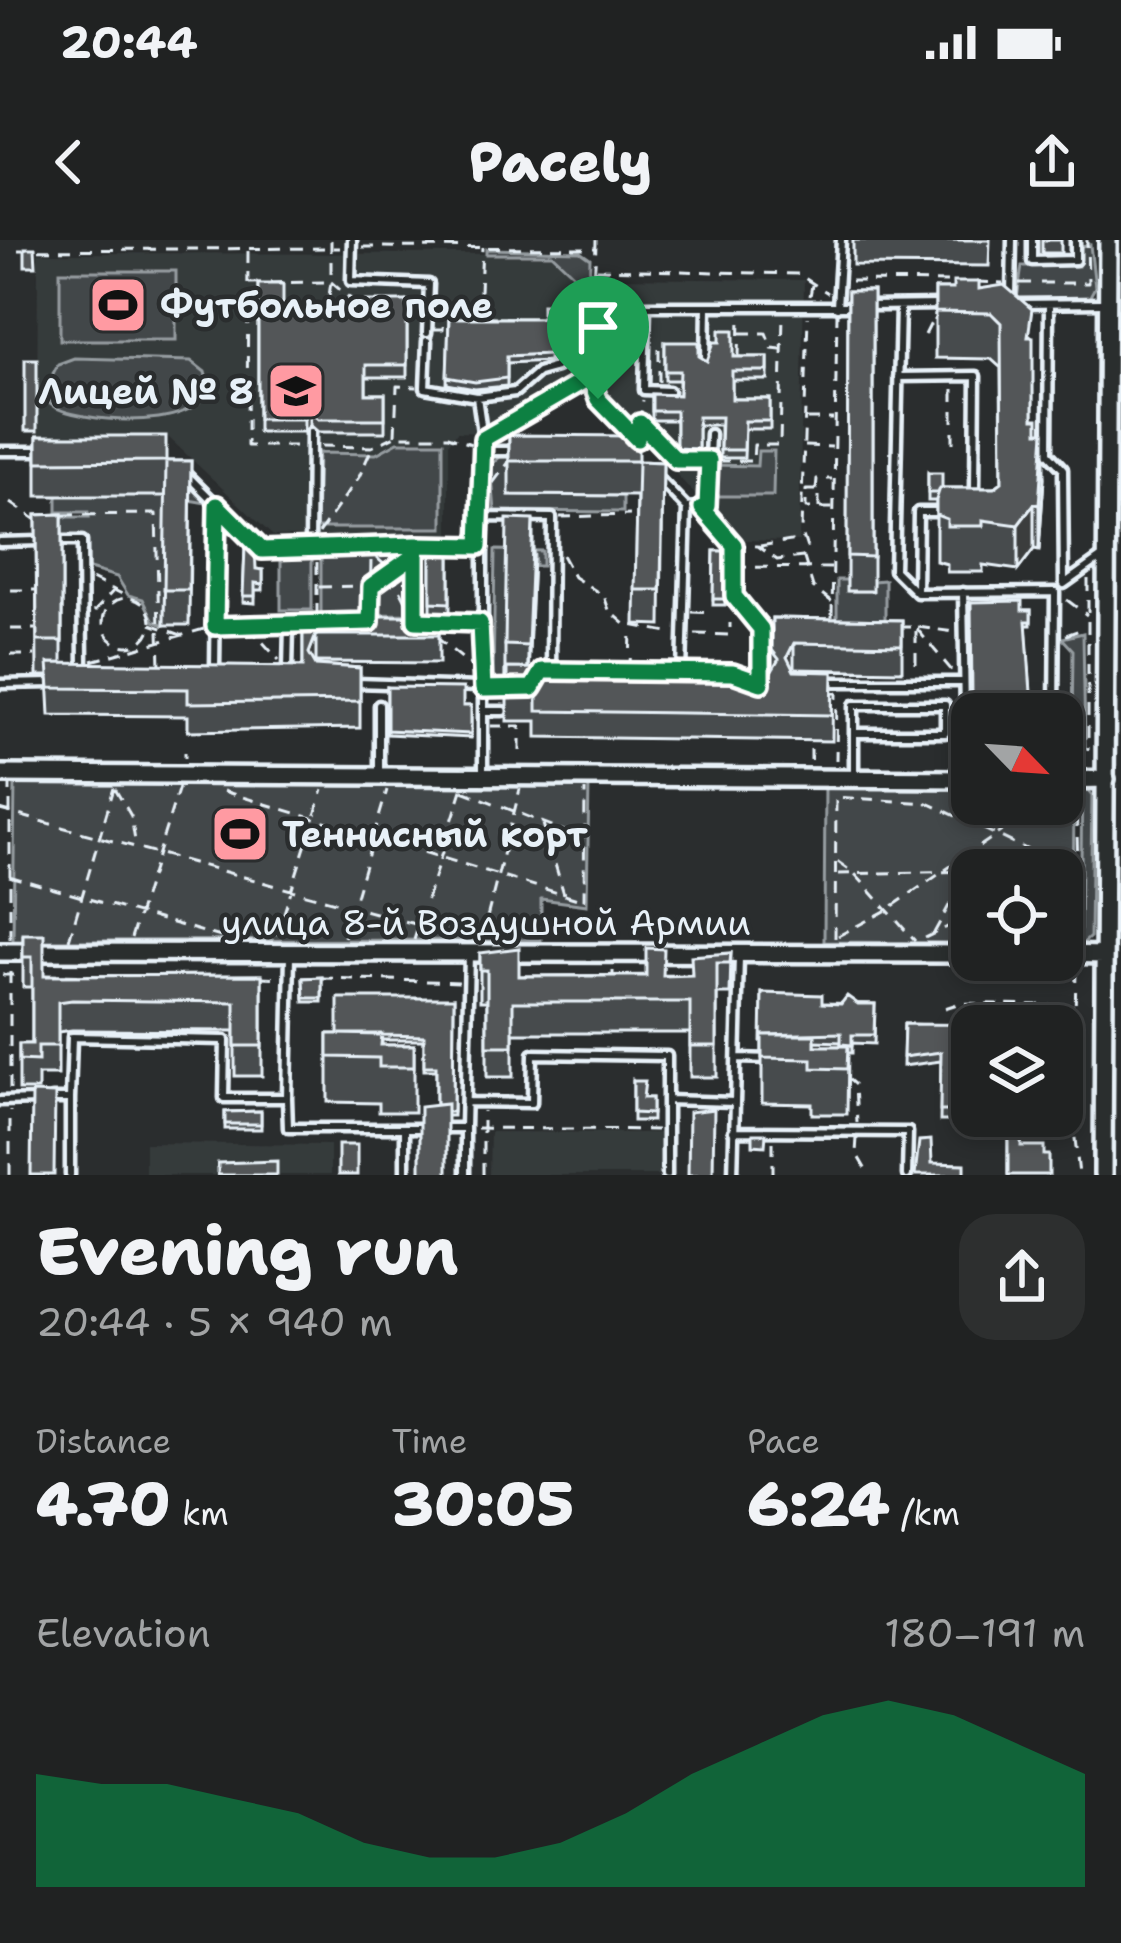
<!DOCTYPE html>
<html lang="en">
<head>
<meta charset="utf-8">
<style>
  body { margin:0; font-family:"Shantell Sans",sans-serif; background:#2d2f2f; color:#f1f3f6; height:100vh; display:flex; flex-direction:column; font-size:45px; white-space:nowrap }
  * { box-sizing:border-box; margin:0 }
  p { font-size:39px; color:#a2a4a5 }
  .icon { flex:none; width:66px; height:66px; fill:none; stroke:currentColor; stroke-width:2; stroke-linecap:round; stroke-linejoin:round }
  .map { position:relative; height:935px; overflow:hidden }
  .drawer { display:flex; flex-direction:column; background:#202222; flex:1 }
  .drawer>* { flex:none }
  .needle { width:78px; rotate:115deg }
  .buttons { position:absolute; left:951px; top:453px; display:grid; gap:24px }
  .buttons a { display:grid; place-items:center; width:132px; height:132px; border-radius:24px; background:#202222; box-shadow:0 6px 18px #0003,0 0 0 3px #3d3f40; font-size:60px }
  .pin { position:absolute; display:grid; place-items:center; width:102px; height:102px; color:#fff; margin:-123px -51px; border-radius:50% 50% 50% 0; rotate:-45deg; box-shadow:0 0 12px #0007 }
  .pin .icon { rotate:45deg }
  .round { display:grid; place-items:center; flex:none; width:126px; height:126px; border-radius:36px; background:#2d2f2f }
  .head { display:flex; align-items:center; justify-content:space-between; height:204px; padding:0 36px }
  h1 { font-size:66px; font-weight:800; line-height:90px }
  .stats { display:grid; grid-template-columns:repeat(3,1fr); gap:18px; height:204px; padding:12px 36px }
  .stats div { display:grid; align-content:center }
  .stats b { font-size:60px; font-weight:800 }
  .stats small { font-size:33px; font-weight:400 }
  .stats p { font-size:33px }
  .chart { height:336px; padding:24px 36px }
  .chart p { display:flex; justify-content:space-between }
  .chart svg { width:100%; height:216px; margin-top:12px; fill:#0b8043; opacity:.7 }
  .status { display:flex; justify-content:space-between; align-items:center; height:84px; padding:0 60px; background:#202222; direction:ltr }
  .status svg { height:33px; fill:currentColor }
  header { display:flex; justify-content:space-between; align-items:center; height:156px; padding:0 36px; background:#202222; font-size:54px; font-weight:800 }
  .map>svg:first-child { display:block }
  .built { fill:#363a3b }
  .green { fill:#424648; stroke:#959ca0; stroke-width:3 }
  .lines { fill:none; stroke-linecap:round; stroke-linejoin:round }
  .lane-casing { stroke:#e8f1f8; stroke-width:15 }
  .secondary-casing { stroke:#e8f1f8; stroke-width:24 }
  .path { stroke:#e8f1f8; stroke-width:3; stroke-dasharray:12 9; stroke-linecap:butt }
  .lane { stroke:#2a2d2e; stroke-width:6 }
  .secondary { stroke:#2a2d2e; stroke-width:15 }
  .wall { fill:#474b4d; stroke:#e8f1f8; stroke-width:3; fill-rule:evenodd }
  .shaded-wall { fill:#3a3d3e; stroke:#e8f1f8; stroke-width:3 }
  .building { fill:#535759; stroke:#e8f1f8; stroke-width:3 }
  .route-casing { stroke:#fff; stroke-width:24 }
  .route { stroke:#0b8043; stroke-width:15 }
  .labels { text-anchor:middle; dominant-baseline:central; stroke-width:9; stroke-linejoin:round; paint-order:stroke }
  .poi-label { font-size:36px; font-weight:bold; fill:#e8f1f8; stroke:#2a2d2e; text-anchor:start }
  .street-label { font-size:36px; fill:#e8f1f8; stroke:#2a2d2e }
</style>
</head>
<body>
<div class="status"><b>20:44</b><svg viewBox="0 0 49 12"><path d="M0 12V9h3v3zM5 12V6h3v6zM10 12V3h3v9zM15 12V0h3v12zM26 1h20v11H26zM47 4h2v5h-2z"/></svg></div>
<header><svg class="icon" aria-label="back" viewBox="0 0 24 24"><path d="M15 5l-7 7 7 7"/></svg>Pacely<svg class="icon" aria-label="share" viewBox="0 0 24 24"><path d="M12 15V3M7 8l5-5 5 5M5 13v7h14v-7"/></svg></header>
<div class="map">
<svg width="1121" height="935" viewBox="0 0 1121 935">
  <rect width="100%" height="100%" fill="#2a2d2e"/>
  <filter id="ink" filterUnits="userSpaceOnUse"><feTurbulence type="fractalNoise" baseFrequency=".00833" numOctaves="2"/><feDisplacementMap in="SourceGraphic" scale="24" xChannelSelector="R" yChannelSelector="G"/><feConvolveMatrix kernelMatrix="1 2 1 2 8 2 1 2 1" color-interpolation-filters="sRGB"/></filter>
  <g filter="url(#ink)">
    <path class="built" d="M38,13L552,14L585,45L581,136L487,193L457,192L449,203V295L273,296L168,197L37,195Z
      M606,38L804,40L799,301L739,300L714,272L713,262L700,260L610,162L602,135Z
      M490,892L660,893L659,935H489Z
      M145,903L330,905V935H145Z"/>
    <path class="green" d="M1090,5L1095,47L1089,58L1017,59L1022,26H1078L1079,6Z
      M486,9L580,11L590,18L586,134L497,190L493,189L581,136L585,45L552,14H486Z
      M60,31H176V100H60Z
      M74,118L191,121L205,132C226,197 71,183 50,164L46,147L58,124Z
      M398,202H443V288H316L318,213L376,214Z
      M758,211H774L773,256H711V225L757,226Z
      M523,216L510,255L623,256V272L495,271L491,225L500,217Z
      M165,221L206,263L166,256L164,385L154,381L143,359L128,355L117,337L86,328V297L58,296L39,277H89L88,272H57V256Z
      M495,310L542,311V326H535L534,314L507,315L505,444L493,442Z
      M405,313L406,374L321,375V314Z
      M281,314H312V370H281Z
      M837,340H847L848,351H872L873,341L885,340V383H837Z
      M1083,393L1085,507L1062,508V496L1072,489L1073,410L1062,398Z
      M15,540L589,542L587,665L541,659V700L13,701Z
      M1082,542L1092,555L1090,697L1080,706Z
      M825,543L972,544V564H1062V544H1074L1073,703H1062V630H972V703L824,702Z"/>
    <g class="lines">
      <g class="lane-casing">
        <path id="lane" d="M352,0L351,41L429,44L427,93
          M1032,0V21L1075,20V0
          M1011,56L1012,0
          M1020,64L1103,63
          M1049,64L1048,213L1063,229L1064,343
          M870,66L941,65
          M900,66L894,330L917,353L1055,352
          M837,67L841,0
          M427,101L425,148L477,157L483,199V532
          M706,122L707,66
          M898,137L976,136L975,250
          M669,151L644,150L646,66H851
          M477,157L515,152L538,132L556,127L557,94
          M0,211H44
          M480,211H512
          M186,234L262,310L479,306
          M658,238L687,268L707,266L710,194
          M481,277L552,278L551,431
          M59,301H82L83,427
          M0,302L40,301
          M310,308L311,192
          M1064,344L1102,317
          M963,352L966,536
          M917,353L918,272H942
          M416,380V305
          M434,381L480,383
          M215,429L217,265
          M288,430L289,385L307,384
          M682,432L687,268
          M827,442H961
          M356,443L510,448
          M0,444L53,443
          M379,465V531
          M483,471H503
          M1054,474L1055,353
          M854,493H945V465H854V534
          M738,818L770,819
          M287,858L288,888H423
          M52,859H70L72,797L225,800L224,858H287L290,716
          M0,861L38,860
          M466,862L532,863L533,814L667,816V860L735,862L739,717
          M442,888H465L469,714
          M733,891L908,892L907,935
          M70,935V859
          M405,935V888
          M465,935V888
          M667,935V860
          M733,935L735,862"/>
      </g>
      <g class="secondary-casing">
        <path id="secondary" d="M0,534L972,539
          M1062,540L1106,539
          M0,712L972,714
          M1062,714L1103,715
          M1103,935L1108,0"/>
      </g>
      <path class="path" d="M331,0V42L352,60
        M596,0C595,85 566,137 637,199L643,160
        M362,7L596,8
        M18,10L340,8
        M248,11L247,206H299
        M597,29L798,34L828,53
        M851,41L955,42
        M977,42L1003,43
        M249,43L331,42L326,77
        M1019,43H1088L1087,0
        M810,56L812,45
        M479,74L482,7
        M434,89H443L444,75L518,78
        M740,93H766L772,108L781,109
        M925,95L935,75
        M739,116L740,78
        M659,142V107H668
        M807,179H833
        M640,183L676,220H701
        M395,195L397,146L417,147
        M494,195L589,138
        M953,203V144
        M321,206L372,207L395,196H448L471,204
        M805,206L832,207
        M717,221H753L754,205H780L783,73
        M493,243L509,222
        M816,250L817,239H832
        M11,263L39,282
        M819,268V250H806V268H832
        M63,275L156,274L160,428
        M560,277L630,275
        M710,278L734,305V356L760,388
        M319,293L359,237L371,210
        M734,305L758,306L777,320L803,317L807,308L801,290L808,77
        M760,306L803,299
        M562,315L574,337L604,356L609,370L625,384L673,393
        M376,317L391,331L407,363
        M804,318L813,347L832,362
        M735,327L831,328
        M92,339L126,356
        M1088,339V510
        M319,347L371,346L409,319
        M11,350H35
        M103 382a24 24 0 1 1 48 0a24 24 0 1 1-48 0Z
        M1067,360L1087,375
        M94,372L115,349
        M692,372L712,373
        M370,375L371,319
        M317,376V320
        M832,377L837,74
        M151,384L181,395
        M225,385H281
        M249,387L279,420
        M899,387H916V432
        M918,387L954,392
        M11,389H35
        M917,389L953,432
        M695,394L730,395V383
        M1066,395L1085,388
        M436,397L475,429
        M11,415H35
        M92,421L204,389
        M630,430L631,388
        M762,432L761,389H775
        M831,453H837L836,520
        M491,486H520V511
        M811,509V520
        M185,518V512
        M115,549L131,576L135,601
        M223,551L584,661L585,550
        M463,551L582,598
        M1076,555L1078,629
        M0,570L466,698
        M543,584L564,654
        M838,622L855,634L915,701
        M838,634L972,631
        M9,636L221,697
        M1062,636L1078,631L1077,698
        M934,693L967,633
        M277,695L323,550
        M838,696L887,670L1041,564
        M260,697H276
        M344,697L387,550
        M482,697L520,549
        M131,698L179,547
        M835,698L836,557L928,563L1073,631
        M925,698L972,675
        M10,699V546
        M69,700L114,548
        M414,700L462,550
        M1076,730L1073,880L1079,935
        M2,735H23
        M45,735L113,736
        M613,736V731
        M261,737L281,738
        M321,738L461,742
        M945,768L960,763L1074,766
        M846,837L855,845L857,883
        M10,849V727
        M477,888L659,890
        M857,898L856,913L869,935
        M10,935V871
        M483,935V871
        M773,935V901"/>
      <use href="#lane" class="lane"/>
      <use href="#secondary" class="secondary"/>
    </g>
    <path class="wall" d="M853,0H990L989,26L853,25Z
      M1042,0H1061V13H1042Z
      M258,44L283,76H338L407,61V137H366V154H385V192H318L310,185L304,192H258Z
      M935,49H979L1032,97L1033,179L1038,192L1044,238L1039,310L1034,309L1018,330L983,325V332H947V324L936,321V261H928V233L942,248H994L1002,242L1001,128L991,119L935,118Z
      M848,51H873V351H847Z
      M565,64L564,86L550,85L549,121L507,123V146L475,149L447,144L449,78H542Z
      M665,102L707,121L734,117H768V140H732V159H770V189H745L744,218H720V185H698V217H676V180H652V154L679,155V140H665Z
      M509,195L638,221L663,222L661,385L635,384L637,256L509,255Z
      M37,196L166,221H191L189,385H164L166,256H37Z
      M62,274V424L303,426V376H439V423L316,422V425L360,428V488L188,491V476L50,475L48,436H37L36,275Z
      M450,303V375L431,374V315H437Z
      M245,307L256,329L263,330V350H255V363L243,362Z
      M714,311H733L732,353H725V365H713Z
      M533,314L528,429L772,431V378L902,380V431L794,429V431L833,432L832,501L537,497V481H507V439H505V405Z
      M971,362L1022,370H1031V385H1026L1032,471L983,472V462H972Z
      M387,447L463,466H471V498L387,494Z
      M23,694L44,736L262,735V836H235V791L72,790L58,792V835H38V850H19V804H32V747H23Z
      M480,713L519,736L691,735L731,713L730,754H717V837H690V793H513V837H487V761H480Z
      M322,737V762H304L303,738Z
      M762,753L822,763L875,764L874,804L852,803V813H848L847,874H812V864L762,863ZM815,801L841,802V806H815Z
      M454,758L453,876H447L436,865V830H424V800H382V805H414V872H379V863L328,862V794H338Z
      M904,784L972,786V876H1022L1008,935V881H940L941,821L903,826Z
      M633,841L644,858H652V881H633Z
      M261,871V889H225V872Z"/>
    <path class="shaded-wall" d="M310,172V185L304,192V179Z
      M1044,192V238L1039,310V265Z
      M1034,264V309L1018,330V285Z
      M533,280V314L528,440V406Z
      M316,395V422L309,440V413Z
      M794,403V429L787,443V417Z"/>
    <path class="building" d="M25,8H35L36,26H25Z
      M953,42H979V49L1004,45L1032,69L1028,97H1033V179H1038V192H1044L1039,265L1034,264L1018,285L983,280V286H947V279L936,275V260L940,248H994L1002,242L1001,83L991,73L935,72V49H953Z
      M258,44H283V76H338V61H407V125H366V154H385V179H318L310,172L304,179H258Z
      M848,51H873V317L847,316Z
      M542,64H565L564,78H550L549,114L507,116V138L475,142L447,137L449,78H542Z
      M720,90H734V117H768V131H732V159H770V181H745L744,210H720L721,177H698V209L676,208V171H652V154L679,155L680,131H665V102H699V116L707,121L714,102H720Z
      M25,119H37V191H25Z
      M509,195L638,196V221H509Z
      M37,196H166V221L37,222Z
      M166,221H191L189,350H164Z
      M638,221L663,222L661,350H635Z
      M928,233H942V248H940L938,253H928Z
      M62,274V401H37L36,275Z
      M507,279L533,280L528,406L505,405Z
      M437,303H450V363L431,362V315H437Z
      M245,307H255L256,329L263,330V344L255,343V356H243Z
      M714,311H733L732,347H725V359H713Z
      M1022,361V370H1031V381H1026L1032,467L983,468V457H972L971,362Z
      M303,376H439V395H316L309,413L316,425L360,428V461L188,463V449L50,448L48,423L303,426Z
      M772,378L902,380V405L794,403L787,417L794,431L833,432L832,475L537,471V455H507V428L772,431L779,419L772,410Z
      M387,447L463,448V466H471V494L387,490Z
      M23,694H44V736L262,735V806H235V762L72,760L58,762V806H38V821L19,820V804H32V717H23Z
      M519,708V736H646V708L664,709L663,736L692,735L691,716L731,713L730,723H717V806H690V762H513V806H487V730H480V713Z
      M322,737V758H304L303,738Z
      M762,753L822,755V763L841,764L847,756L858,764H875L874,795H852V805L841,804V793L762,795L761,802Z
      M338,758H454L453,872H447V864L436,865V826H424V796L338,794Z
      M904,784L1023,785V786H972V871H940L941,812L903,817Z
      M328,794H382L381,805H414V827H379V818L328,817Z
      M762,795H815V806H848L847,829L812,828V819L762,818Z
      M633,841H645L643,858H652V874L633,873Z
      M32,853L55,854L54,935H31Z
      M447,864V935H420V867Z
      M714,869L713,935H688L689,872Z
      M261,871V884H225V872Z
      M1008,876H1022L1021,906H1044V915H1049V935H1008Z
      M753,894H766L765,906L753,905Z
      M931,900L932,923L965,924V935H915L919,901Z
      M338,905H357V935H338Z
      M277,921V935H218V923Z"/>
  </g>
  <g class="lines" filter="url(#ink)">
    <g class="route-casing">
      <path id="route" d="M598,159L590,137L483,199L479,306L416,305V314L371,346L370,382L215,386L217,265L262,310L416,305V381L480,383L483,449L532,448L542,431H551L733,433L761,443V389L734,356V305L702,268L707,266L709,220H676L640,183L637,199L598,159"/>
    </g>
    <use href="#route" class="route"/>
  </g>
  <defs>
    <g id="stadium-square" transform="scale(3)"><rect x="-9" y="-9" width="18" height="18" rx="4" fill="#ff9aa2" stroke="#2a2d2e"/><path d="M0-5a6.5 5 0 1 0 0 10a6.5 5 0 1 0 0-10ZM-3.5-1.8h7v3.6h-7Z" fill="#111"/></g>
    <g id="school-square" transform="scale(3)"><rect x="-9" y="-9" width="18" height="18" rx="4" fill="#ff9aa2" stroke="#2a2d2e"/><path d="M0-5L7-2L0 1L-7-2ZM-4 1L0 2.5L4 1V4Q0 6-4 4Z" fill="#111"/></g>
  </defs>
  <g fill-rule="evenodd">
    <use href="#stadium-square" x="118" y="65"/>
    <use href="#school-square" x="296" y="151"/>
    <use href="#stadium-square" x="240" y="594"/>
  </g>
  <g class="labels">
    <g class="poi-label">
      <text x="160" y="65">Футбольное поле</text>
      <text x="254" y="151" text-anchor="end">Лицей № 8</text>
      <text x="282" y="594">Теннисный корт</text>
    </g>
    <g class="street-label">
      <text x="486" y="682">улица 8-й Воздушной Армии</text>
    </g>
  </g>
</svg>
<div class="buttons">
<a><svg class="needle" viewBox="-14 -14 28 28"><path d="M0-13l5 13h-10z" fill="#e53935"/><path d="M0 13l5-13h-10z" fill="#a2a4a5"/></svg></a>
<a><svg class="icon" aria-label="locate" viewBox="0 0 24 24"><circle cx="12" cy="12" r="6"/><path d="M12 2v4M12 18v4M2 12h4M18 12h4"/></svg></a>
<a><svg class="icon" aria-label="layers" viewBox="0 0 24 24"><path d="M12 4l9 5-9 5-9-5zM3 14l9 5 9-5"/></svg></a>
</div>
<div class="pin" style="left:598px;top:159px;background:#1e9e55"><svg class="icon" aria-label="arrive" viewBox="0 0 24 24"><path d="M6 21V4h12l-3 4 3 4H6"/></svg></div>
</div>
<section class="drawer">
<div class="head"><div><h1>Evening run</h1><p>20:44 · 5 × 940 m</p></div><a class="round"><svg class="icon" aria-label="share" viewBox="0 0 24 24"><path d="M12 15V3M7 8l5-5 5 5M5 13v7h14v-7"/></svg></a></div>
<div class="stats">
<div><p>Distance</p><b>4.70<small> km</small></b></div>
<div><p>Time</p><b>30:05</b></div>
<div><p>Pace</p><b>6:24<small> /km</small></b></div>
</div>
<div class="chart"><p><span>Elevation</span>180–191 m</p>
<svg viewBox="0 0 160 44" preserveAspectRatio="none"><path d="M0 44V21L10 23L20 23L30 26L40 29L50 35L60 38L70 38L80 35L90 29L100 21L110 15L120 9L130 6L140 9L150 15L160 21V44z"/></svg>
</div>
</section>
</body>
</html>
